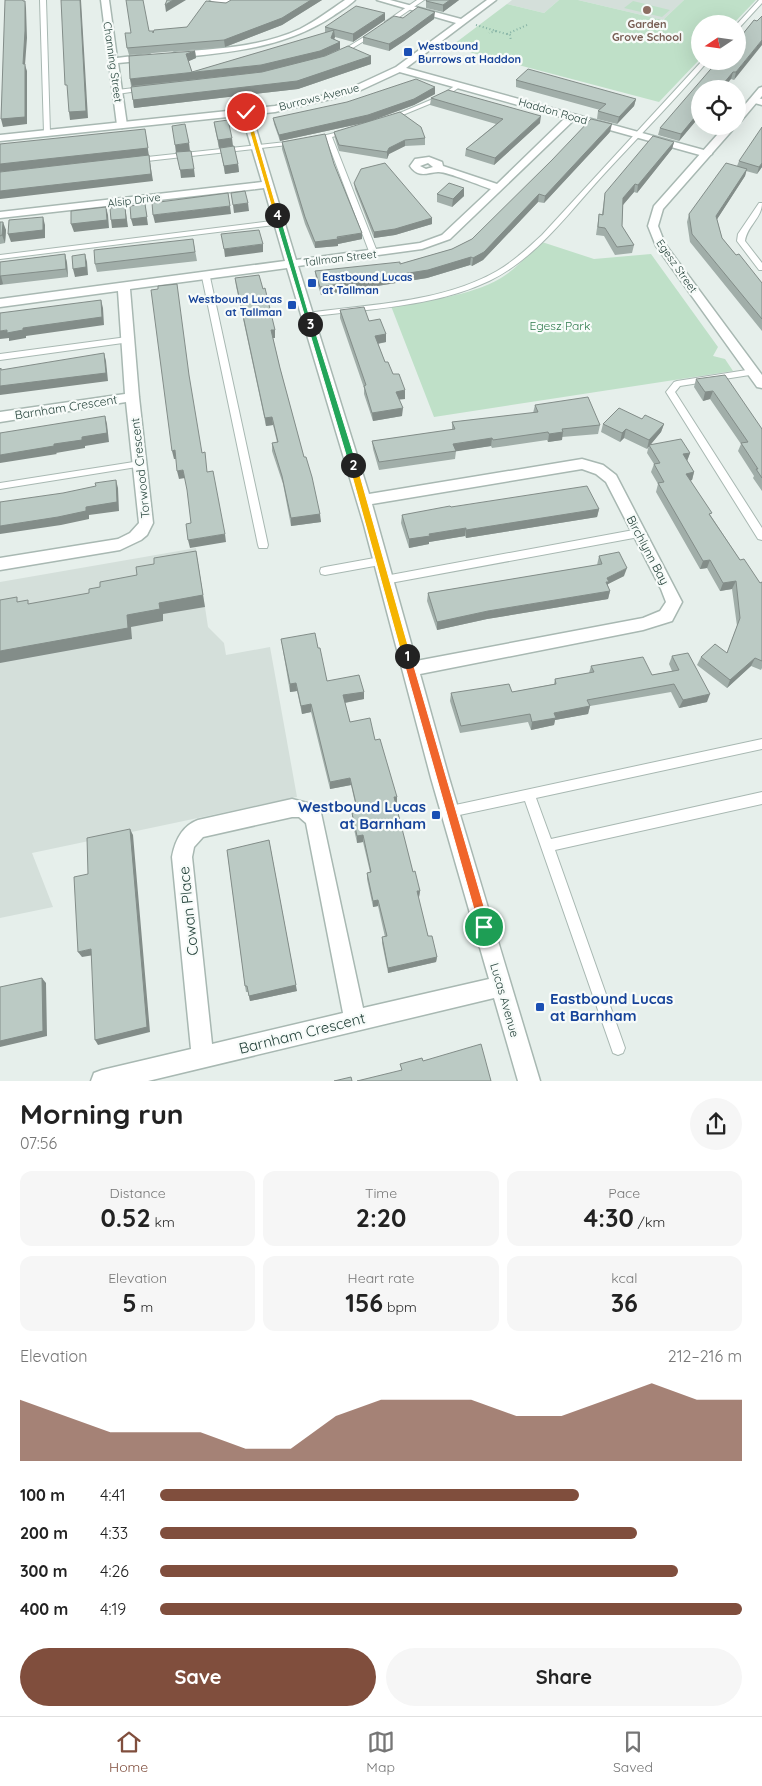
<!DOCTYPE html>
<html lang="en">
<head>
<meta charset="utf-8">
<style>
  body { margin:0; font-family:Quicksand,sans-serif; background:#f6f6f6; color:#222; height:100vh; display:flex; flex-direction:column; font-size:19px; white-space:nowrap }
  * { box-sizing:border-box; margin:0 }
  p { font-size:16px; color:#767676 }
  .icon { flex:none; width:28px; height:28px; fill:none; stroke:currentColor; stroke-width:2; stroke-linecap:round; stroke-linejoin:round }
  .map { position:relative; height:1081px; overflow:hidden }
  .panel { display:flex; flex-direction:column; background:#fff; flex:1 }
  .panel>* { flex:none }
  .needle { width:32px; rotate:257deg }
  .fabs { position:absolute; left:691px; top:15px; display:grid; gap:10px }
  .fabs a { display:grid; place-items:center; width:55px; height:55px; border-radius:50%; background:#fff; box-shadow:0 5px 20px #0002; font-size:25px }
  .pin { position:absolute; display:grid; place-items:center; width:42px; height:42px; color:#fff; margin:-21px; border:2px solid #fff; border-radius:50%; box-shadow:0 1px 5px #0007 }
  .km { position:absolute; width:25px; height:25px; margin:-12px; border-radius:50%; background:#222; color:#fff; font-size:14px; line-height:25px; text-align:center }
  .round { display:grid; place-items:center; flex:none; width:52px; height:52px; border-radius:26px; background:#f6f6f6 }
  .summary { display:flex; align-items:center; justify-content:space-between; height:85px; padding:0 20px }
  h1 { font-size:28px; font-weight:800; line-height:38px }
  .stats { display:grid; grid-template-columns:repeat(3,1fr); gap:8px; height:85px; padding:5px 20px }
  .stats div { display:grid; align-content:center; border-radius:12px; background:#f6f6f6; text-align:center }
  .stats b { font-size:25px; font-weight:800 }
  .stats small { font-size:14px; font-weight:400 }
  .stats p { font-size:14px }
  .chart { height:140px; padding:10px 20px }
  .chart p { display:flex; justify-content:space-between }
  .chart svg { width:100%; height:90px; margin-top:5px; fill:#804e3d; opacity:.7 }
  .primary-button { display:flex; gap:10px; margin-top:auto; padding:10px 20px }
  .primary-button a { flex:1; height:58px; border-radius:30px; background:#804e3d; color:#fff; font-size:20px; font-weight:800; line-height:58px; text-align:center }
  .primary-button a+a { background:#f6f6f6; color:#222 }
  ul { padding:0 20px; list-style:none; font-size:16px }
  li { display:grid; grid-template-columns:80px 60px 1fr; align-items:center; height:38px }
  li i { height:12px; border-radius:6px; background:#804e3d }
  .dock { display:flex; justify-content:space-around; align-items:center; height:70px; border-top:1px solid #e0e0e0; background:#fff; font-size:14px; color:#767676 }
  .dock a { display:grid; justify-items:center; gap:2px }
  .dock .on { color:#804e3d }
  .map>svg:first-child { display:block }
  .built { fill:#d4dfda }
  .green { fill:#bfe0c8 }
  .lines { fill:none; stroke-linecap:round; stroke-linejoin:round }
  .service-casing { stroke:#a8b8b2; stroke-width:2 }
  .minor-casing { stroke:#a8b8b2; stroke-width:3 }
  .tertiary-casing { stroke:#a8b8b2; stroke-width:3 }
  .path { stroke:#86b3a5; stroke-width:2; stroke-dasharray:1 2.5; stroke-linecap:butt }
  .service { fill:#fff; fill-rule:evenodd }
  .minor { fill:#fff; fill-rule:evenodd }
  .tertiary { fill:#fff; fill-rule:evenodd }
  .wall { fill:#a1aea9 }
  .shaded-wall { fill:#838d89 }
  .building { fill:#bbcac4; stroke:#838d89 }
  .split-1 { fill:#f0652b; stroke:#fff }
  .split-2 { fill:#f5b400; stroke:#fff }
  .split-3 { fill:#22a559; stroke:#fff }
  .split-4 { fill:#22a559; stroke:#fff }
  .split-5 { fill:#f5b400; stroke:#fff }
  .education-dot { fill:#8d6e63; stroke:#f7fbf9; stroke-width:2 }
  .transit-dot { fill:#1a4fb4; stroke:#f7fbf9; stroke-width:2 }
  .labels { text-anchor:middle; dominant-baseline:central; stroke-width:4.5; stroke-linejoin:round; paint-order:stroke }
  .far-education-label { font-size:11px; font-weight:bold; fill:#785e54; stroke:#f7fbf9 }
  .far-transit-label { font-size:11px; font-weight:bold; fill:#164399; stroke:#f7fbf9; text-anchor:start }
  .far-street-label { font-size:11px; fill:#24423a; stroke:#f7fbf9 }
  .park-label { font-size:12px; fill:#2d7a4b; stroke:#f7fbf9 }
  .street-label { font-size:12px; fill:#24423a; stroke:#f7fbf9 }
  .near-transit-label { font-size:15px; font-weight:bold; fill:#164399; stroke:#f7fbf9; text-anchor:end }
  .near-street-label { font-size:15px; fill:#24423a; stroke:#f7fbf9 }
</style>
</head>
<body>
<div class="map">
<svg width="762" height="1081" viewBox="0 0 762 1081">
  <rect width="100%" height="100%" fill="#e6efeb"/>
  <path class="built" d="M512,0H559L544,13L507,4Z
    M578,0H684L663,20Z
    M196,548L208,627L224,643L226,655L270,647L297,797L32,853L53,907L0,918V582Z"/>
  <path class="green" d="M559,0H578L663,20L684,0H756L733,24H700V59L659,102L450,47L507,4L544,13Z
    M633,1L670,10L662,17L624,8Z
    M542,242L594,259L651,254L718,347L713,356L725,359L733,371L434,417L391,306C427,300 468,297 501,278C516,269 529,254 542,242Z"/>
  <g class="lines">
    <g class="service-casing">
      <path id="service" d="M40,0H46L50,133L47,135L44,133Z
        M417,0H424L389,24H385V22Z
        M759,0H762V3L740,27L738,28L737,24Z
        M372,32L377,33L343,54L338,53Z
        M702,61H708C675,100 639,136 605,173C569,212 537,258 489,281C435,307 366,309 307,317L303,315L307,313C370,304 441,303 497,271C514,261 528,248 542,235Z
        M459,83L462,85L461,86L444,98L393,119L388,118L440,96Z
        M143,87L146,89L145,90L117,94L114,92L117,90Z
        M346,130L349,132L348,133L332,137L378,254L374,256L370,254L326,138L314,141L311,139Z
        M295,141L297,142V144L138,162L135,160L138,158Z
        M759,203H762C762,218 747,226 745,241L762,263V270H759L737,241L738,234Z
        M279,220L283,222L282,224L0,259V255Z
        M203,275H209L210,277L268,545L267,548H259L258,545L202,277Z
        M127,337L130,338V342L0,360V354Z
        M753,369L757,372L756,374L680,386L675,392L762,528V540L758,539L666,392L674,382L677,381Z
        M140,461L145,464L143,466L0,489V483Z
        M639,529L644,533L639,537L385,584L381,583L380,580L381,577L385,576Z
        M380,557L384,558L385,561L384,564L380,565L325,575L321,574L320,571L321,568L325,567Z
        M762,739V749L536,798L551,839L762,792V804L555,850L625,1048L623,1053L618,1055L613,1053L525,801L450,817L446,815L444,811L446,807Z"/>
    </g>
    <g class="minor-casing">
      <path id="minor" d="M101,0H109L117,58L149,54L153,57L149,60L118,63L127,125L122,128L117,125Z
        M210,0H233C228,4 215,4 210,0Z
        M345,0H355C349,6 340,11 333,16C285,48 231,52 175,58L171,55L175,52C217,49 261,47 300,29C316,21 330,10 345,0Z
        M399,66L711,152L712,154L707,157L574,120L450,239L422,249L298,266L369,494L582,459L603,465L616,475L682,602L672,621L643,630L420,674L449,778L540,1081H518L494,998L148,1081H91L94,1073L102,1070L191,1049L172,857C175,841 182,826 198,820L292,799L311,804L321,813L363,1008L489,979L431,778L364,525L287,268L130,289L139,397L153,523L147,535L141,540L120,550L0,570V558L118,539L130,533L139,523L126,402L0,422V412L125,394L118,291L0,307V299L285,261L264,188L0,218V212L262,182L241,112L246,109L251,112L296,260L420,243L442,235L491,189C481,186 446,171 438,172C426,173 418,178 410,166L415,159L429,157L442,162L443,166L497,184L565,118L396,71L395,69ZM428,163L433,167L426,169L420,166ZM582,469L596,474L606,482L661,589L666,602L660,611L643,618L416,661L372,504ZM292,817H299L306,823L343,1013L212,1044L192,857L194,847L203,837Z
        M754,97L762,99V105L751,102L749,100Z"/>
    </g>
    <g class="tertiary-casing">
      <path id="tertiary" d="M377,0H390L461,19L487,0H496L402,71L361,90L331,99L275,112L0,141V135L275,106L326,95L355,86L396,67L456,23Z
        M762,87V96L741,121L738,122V113L759,88Z
        M725,126H736L663,209L658,226L665,244L762,375V388L757,387L656,246L648,226L654,206Z"/>
    </g>
    <path class="path" d="M476,25L496,31L489,33
      M496,31L510,35L511,41
      M507,34L527,25"/>
    <use href="#service" class="service"/>
    <use href="#minor" class="minor"/>
    <use href="#tertiary" class="tertiary"/>
  </g>
  <path class="wall" d="M231,0H322L282,25L225,47L129,55L127,48L131,33L149,31L153,33L187,27Z
    M425,0H459L443,12L426,8V1Z
    M403,18L434,19L404,41L389,51L363,44V37Z
    M385,20L353,42L335,37L334,39L340,42V49L323,57L371,64L298,89L134,108L130,79L195,51L196,58L188,61L192,72L325,33V27Z
    M754,20L734,80L731,79L700,89V116L679,141L658,135L660,128L718,64Z
    M516,80L636,99L634,106L617,124L597,119L598,111L600,110L516,87Z
    M435,87V94L414,105L368,122L280,141L274,124L273,118Z
    M431,98L540,123L494,165L465,156L466,149L496,124L430,105Z
    M214,122L233,146L238,164L239,172L225,174L220,148H219L215,129Z
    M334,132L425,138V145L405,146L389,154L387,159L339,151L335,138Z
    M610,132L544,203L538,202L483,260L472,266L470,265L427,278L321,295L316,279L315,271L400,264L452,249L472,239Z
    M282,142L334,164L362,233V239L338,244V246L315,248L305,224L282,149Z
    M674,142L672,149L637,193L634,192L623,205L622,226L634,245L632,253L615,255L604,236L596,235L599,214H602L605,193Z
    M739,161L762,167L757,174L746,171L745,176L717,219L722,238L736,255L762,283V331L690,242L687,222L689,214L737,166Z
    M354,183L432,218V224L395,235L374,238L355,189Z
    M437,194L464,196L452,207L437,202Z
    M0,222L6,230L5,243L0,244Z
    M193,239L197,261L97,272L95,264Z
    M65,254L67,263L68,277L0,285V262Z
    M235,278L263,289L275,330V338H273L280,368L321,522L291,526L283,484L272,451V443L277,442L273,425L266,426L236,286Z
    M340,310L369,321L386,334V342L378,344L385,362L393,374L405,399H399L402,416L373,421L364,394V388L340,318Z
    M696,379L762,429V491L753,478L754,476L738,451L741,444L710,399L703,401L694,387Z
    M535,405L600,425L598,434L562,437V440L548,442L547,440L492,448L491,446L456,451L455,459L379,470L373,449L372,441L452,430V422L533,413Z
    M642,419L664,424L661,432L650,445L690,453L687,461L694,472L692,480L690,481L711,516L740,560L760,583L762,582V668L761,670L751,666L727,688L697,665L701,657L727,653L737,626L732,589L720,591L707,568L700,569L656,492L658,484L651,472L654,464L647,453L649,445L647,449L624,438L620,442L601,432L603,424Z
    M451,507L599,509L597,517L466,538L465,536L429,542V544L409,548L401,523L402,515Z
    M599,556L624,576L608,584V586L610,591L608,599L487,619L437,630L427,601L428,593L597,565Z
    M281,639L318,648L327,681L364,692V699L345,703L350,722L375,740L397,804H395L413,872L420,891L419,897H418L428,936L437,957L436,962L388,973L382,943V937H385L378,906L373,907L367,879V873L370,872L363,842L357,843L352,820V813L357,812L351,785L330,789L311,712L302,714L297,691L290,692Z
    M672,656L707,702L679,708L671,692L590,706L588,714L555,720L554,725L531,730L528,722L460,733L450,701L451,693L512,692L554,684L555,679L589,673L591,666L652,675L672,671L669,664Z
    M227,850L297,991L250,1001L248,992H246L245,986Z"/>
  <path class="shaded-wall" d="M80,0H81L88,118L70,120L69,112Z
    M173,0H186L166,12L165,5Z
    M311,0H322L282,25L225,47L224,40Z
    M450,0H459L443,12V5Z
    M25,1L26,8L27,38L25,65L27,71V124L3,127L1,119L23,64Z
    M435,12L434,19L404,41L389,51V44Z
    M385,13V20L353,42V34Z
    M334,30L335,37L332,45L331,38Z
    M762,40V45L734,80L736,72Z
    M340,42V49L320,58L262,72L132,86L130,79L261,65Z
    M195,51L196,58L187,62L186,54Z
    M371,56V64L298,89L134,108L133,100Z
    M733,72L731,79L723,89H719Z
    M435,87V94L414,105L368,122L280,141L279,135Z
    M636,99L634,106L617,124L619,117Z
    M700,111V116L679,141L681,134Z
    M541,116L540,123L494,165L495,158Z
    M612,124L610,132L544,203L545,196Z
    M146,137L149,156L0,172V164Z
    M232,138L233,146L219,148L218,140Z
    M405,140V146L389,154L387,159V152L389,148Z
    M674,142L672,149L637,193L638,185Z
    M189,143L190,151L176,153L175,145Z
    M149,156L153,181L0,199V191Z
    M762,163V167L757,174L759,167Z
    M238,164L239,172L225,174L224,166Z
    M194,169L195,177L181,178L180,170Z
    M747,169L745,176L714,224L716,216Z
    M635,184L634,192L622,206L623,198Z
    M464,188V196L452,207L453,199Z
    M539,194L538,202L483,260L472,266L473,258Z
    M248,203L249,211L234,213L233,205Z
    M145,204L148,225L133,226L131,219Z
    M125,206L128,227L112,228L111,220Z
    M230,206L231,214L155,223L153,215Z
    M106,207L108,215L109,228L74,232L71,224Z
    M43,217L45,225V238L11,242L8,234Z
    M432,218V224L395,235L374,238V232Z
    M3,222L6,230L5,243L2,235Z
    M362,233V239L338,244V246L315,248V242Z
    M263,244V252L225,257L224,249Z
    M65,254L67,263L68,277L66,269Z
    M85,254L87,262L88,275L75,277L73,269Z
    M471,257L470,265L427,278L321,295L320,287Z
    M0,276H1L3,284L0,285Z
    M101,300L103,308L104,325L26,336V338L9,341V338L0,339V331L23,328Z
    M271,330H275V338H272Z
    M386,334V342L375,344V336Z
    M104,353L106,361L108,381L0,395V386Z
    M405,390V399L396,400V392Z
    M713,391L710,399L703,401L705,392Z
    M403,408L402,416L373,421L372,413Z
    M105,416L107,424L109,442L85,446V448L56,453L57,454L0,463V455L54,444L82,437Z
    M272,417L273,425L266,426L265,418Z
    M664,424L661,432L647,449L649,440Z
    M626,429L624,438L620,442L622,433Z
    M563,432L562,440L548,442L549,434Z
    M492,438L491,446L452,452L453,444Z
    M175,450L177,459H174L172,451Z
    M690,453L687,461L683,454Z
    M183,470L185,478L179,479L177,471Z
    M694,472L692,480L683,482L686,474Z
    M116,480L118,488L119,511L89,515V519L61,525L0,534V526L86,507Z
    M599,509L597,517L466,538V530Z
    M320,514L321,522L291,526V518Z
    M466,528L465,536L429,542V544L409,548V539L429,534Z
    M225,534L226,542L190,548L188,540Z
    M196,551L205,607L163,614V621L131,627L132,639L0,663V651L127,615L159,603Z
    M710,560L707,568L700,569L703,561Z
    M627,568L624,576L608,584L607,590V578Z
    M736,581L732,589L720,591L723,583Z
    M610,591L608,599L487,619L437,630V622L488,611Z
    M755,658L751,666L727,688L730,680Z
    M296,683L297,691L290,692V684Z
    M364,692V699L343,703V695Z
    M710,694L707,702L679,708L683,700Z
    M311,704V712L302,714L301,706Z
    M590,706L588,714L555,720L554,725L531,730L532,722L554,713Z
    M350,778L351,785L330,789V782Z
    M394,797H397V804H394Z
    M130,829L133,835L150,1032L98,1045L95,1040Z
    M363,835V842L357,843V836Z
    M269,840L297,991L250,1001L249,996Z
    M417,891H420L419,897L416,898Z
    M378,900V906L373,907V901Z
    M91,949L94,955L82,957L78,952Z
    M437,957L436,962L388,973V968Z
    M42,978L46,983L47,1036L0,1047V1041Z"/>
  <path class="building" d="M5,0H23V1H25V31L23,64H25V117L1,119Z
    M61,0H80L86,111L69,112L67,85H65Z
    M126,0H143L149,31H153V33L154,30L187,27L206,1L226,3L231,0H311L282,18L224,40L127,48L125,33H131Z
    M167,0H173L165,5Z
    M427,0H450L443,5L426,1Z
    M356,6L385,13L353,34L325,27Z
    M418,7L435,12L405,34L389,44L363,37L394,16L403,18Z
    M762,16V40L736,72H733L719,89H700V111L681,134L660,128L716,63L718,64L720,61H738V40L754,20L757,21Z
    M334,30L331,38L340,42L320,51L261,65L130,79L129,56L195,51L186,54L192,72Z
    M348,46L371,56L297,81L133,100L131,87L262,72L325,56Z
    M528,69L636,99L619,117L598,111L606,104L516,80Z
    M416,79L435,87L414,99L368,115L279,135L273,118L347,102Z
    M448,90L541,116L495,158L466,149L503,119L431,98Z
    M400,112L421,127L425,138L405,140L389,148L387,152L339,145L334,132Z
    M591,119L612,124L545,196L539,194L484,252L473,258L471,257L428,270L320,287L315,271L400,262V264L452,249L472,239L552,160Z
    M228,120L232,138L218,140L214,122Z
    M185,124L189,143L175,145L172,126Z
    M762,127V163L759,167L739,161Z
    M145,129L148,148L0,164V144Z
    M325,134L334,164L362,233L337,237L338,239L315,242L305,217L282,142Z
    M653,136L674,142L638,185L635,184L623,198L622,226L634,245L617,247L605,228L598,227L599,214L603,215L605,193Z
    M234,146L238,164L224,166L220,148Z
    M191,151L194,169L180,170L176,152Z
    M149,155L151,174L0,191V172Z
    M385,163L432,218L395,229L374,232L354,183L361,169Z
    M726,163L747,169L716,216L722,238L736,255L739,254L762,283V319L692,234L689,214Z
    M449,183L464,188L453,199L437,194Z
    M245,191L248,203L233,205L231,193Z
    M228,193L230,206L153,215L152,203Z
    M145,204L147,217L131,219L130,206Z
    M125,206L126,219L111,220L110,208Z
    M106,207L107,220L71,224V211Z
    M43,217V230L8,234L9,220Z
    M0,222H3L2,235L0,236Z
    M259,230L263,244L224,249L221,234Z
    M193,239L195,252L95,264L94,250Z
    M65,254L66,269L0,276V262Z
    M85,254L86,267L73,269L72,256Z
    M259,275L263,289L265,288L275,330H271L280,368L304,457H306L312,477L320,514L291,518L282,476L272,443L278,442L272,417L265,418L235,278Z
    M177,284L189,375L202,453L205,452L207,472L213,471L225,534L188,540L186,524L191,523L187,490L183,470L177,471L175,450L172,451L151,290L158,289V286Z
    M101,300L102,317L23,328V330L7,333V330L0,331V313Z
    M364,307L369,321L380,319L386,334L375,336L385,362H388L393,374H399L405,390L396,392L403,408L372,413L364,386L366,385L340,310Z
    M104,353L106,373L0,386V369L1,368V370Z
    M725,375L762,429V478L756,469H758L741,443L748,442L713,391L705,392L696,379Z
    M588,397L600,425L562,429L563,432L549,434L548,432L493,440L492,438L453,444L456,451L379,462L372,441L455,429L452,422L538,412L535,405Z
    M619,408L642,419L645,415L664,424L649,440L626,429L622,433L603,424Z
    M105,416L107,433L82,437V440L54,444V446L0,455V433Z
    M681,439L690,453L683,454L694,472L686,474L712,513L709,514L740,560L744,559L760,583L762,582V661L755,658L730,680L701,657L715,644L727,653L740,618L736,581L723,583L710,560L703,561L658,483L664,482L654,464L660,463L649,445Z
    M116,480L117,502L86,507V511L58,517L0,526V502L63,493L96,486L95,483Z
    M587,486L599,509L466,530V528L429,534L430,536L409,539L402,515L450,506L451,507Z
    M196,551L203,595L159,603L160,609L127,615L128,628L0,651V600L17,597V602L28,600V604L89,593V589L100,587V582L137,575L136,567L154,564V558Z
    M619,552L627,568L607,578L609,582H606L610,591L488,611L437,622L428,593L602,564L599,556Z
    M315,633L318,648H320L327,681L359,675L364,692L343,695L350,722L370,718L375,740L380,739L397,797H394L413,872L415,871L420,891H417L428,936H432L437,957L388,968L382,937L387,936L378,900L373,901L367,873L371,872L363,835L357,836L352,813L358,812L350,778L330,782L311,704L301,706L296,683L290,684L281,639Z
    M688,653L710,694L683,700L674,684L587,700L590,706L554,713L556,718L532,722L530,714L461,726L451,693L509,684L512,692L556,684L555,679L594,672L591,666L643,657L652,675L679,670L672,656Z
    M130,829L147,1027L95,1040L91,949L78,952L74,877L88,874L87,838Z
    M269,840L296,985L249,996L247,986H245L227,850Z
    M42,978L43,1031L0,1041V987Z
    M481,1044L491,1081H357L402,1070L400,1064L422,1058L423,1061Z
    M351,1077L352,1081H334Z"/>
  <path class="split-1" d="M407,653L411,656L490,927L488,931L484,933L481,931L479,927L402,656Z"/>
  <path class="split-2" d="M350,463H353L357,465L411,656L407,660L402,656L349,465Z"/>
  <path class="split-3" d="M310,322L313,324L357,465L355,467L353,468L349,465L307,324Z"/>
  <path class="split-4" d="M277,213L280,215L312,325L307,324L274,215Z"/>
  <path class="split-5" d="M246,110L249,112L279,216L274,215L244,112Z"/>
  <circle class="education-dot" cx="647" cy="10" r="5"/>
  <g class="transit-dot">
    <rect x="403" y="47" width="10" height="10" rx="2.5"/>
    <rect x="307" y="278" width="10" height="10" rx="2.5"/>
    <rect x="287" y="300" width="10" height="10" rx="2.5"/>
    <rect x="431" y="810" width="10" height="10" rx="2.5"/>
    <rect x="535" y="1002" width="10" height="10" rx="2.5"/>
  </g>
  <g class="labels">
    <g class="far-education-label">
      <text x="647" y="24">Garden<tspan x="647" dy="13">Grove School</tspan></text>
    </g>
    <g class="far-transit-label">
      <text x="418" y="46">Westbound<tspan x="418" dy="13">Burrows at Haddon</tspan></text>
      <text x="322" y="277">Eastbound Lucas<tspan x="322" dy="13">at Tallman</tspan></text>
      <text x="282" y="299" text-anchor="end">Westbound Lucas<tspan x="282" dy="13">at Tallman</tspan></text>
    </g>
    <g class="far-street-label">
      <text transform="translate(113 62) rotate(82)">Channing Street</text>
      <text transform="translate(319 97) rotate(-14)">Burrows Avenue</text>
      <text transform="translate(553 111) rotate(16)">Haddon Road</text>
      <text transform="translate(134 200) rotate(-7)">Alsip Drive</text>
      <text transform="translate(340 258) rotate(-7)">Tallman Street</text>
      <text transform="translate(677 266) rotate(55)">Egesz Street</text>
    </g>
    <g class="park-label">
      <text x="560" y="325">Egesz Park</text>
    </g>
    <g class="street-label">
      <text transform="translate(66 407) rotate(-9)">Barnham Crescent</text>
      <text transform="translate(140 468) rotate(-96)">Torwood Crescent</text>
      <text transform="translate(648 550) rotate(62)">Birchlynn Bay</text>
      <text transform="translate(505 1000) rotate(74)">Lucas Avenue</text>
    </g>
    <g class="near-transit-label">
      <text x="426" y="806">Westbound Lucas<tspan x="426" dy="17">at Barnham</tspan></text>
      <text x="550" y="998" text-anchor="start">Eastbound Lucas<tspan x="550" dy="17">at Barnham</tspan></text>
    </g>
    <g class="near-street-label">
      <text transform="translate(188 911) rotate(-96)">Cowan Place</text>
      <text transform="translate(302 1033) rotate(-14)">Barnham Crescent</text>
    </g>
  </g>
</svg>
<div class="fabs">
<a><svg class="needle" viewBox="-14 -14 28 28"><path d="M0-13l5 13h-10z" fill="#e53935"/><path d="M0 13l5-13h-10z" fill="#767676"/></svg></a>
<a><svg class="icon" aria-label="locate" viewBox="0 0 24 24"><circle cx="12" cy="12" r="6"/><path d="M12 2v4M12 18v4M2 12h4M18 12h4"/></svg></a>
</div>
<div class="pin" style="left:484px;top:927px;background:#1e9e55"><svg class="icon" aria-label="arrive" viewBox="0 0 24 24"><path d="M6 21V4h12l-3 4 3 4H6"/></svg></div>
<div class="pin" style="left:246px;top:112px;background:#d93025"><svg class="icon" aria-label="check" viewBox="0 0 24 24"><path d="M5 12l5 5 9-10"/></svg></div>
<b class="km" style="left:407px;top:656px">1</b>
<b class="km" style="left:353px;top:465px">2</b>
<b class="km" style="left:310px;top:324px">3</b>
<b class="km" style="left:277px;top:215px">4</b>
</div>
<section class="panel">
<div class="summary"><div><h1>Morning run</h1><p>07:56</p></div><a class="round"><svg class="icon" aria-label="share" viewBox="0 0 24 24"><path d="M12 15V3M7 8l5-5 5 5M5 13v7h14v-7"/></svg></a></div>
<div class="stats">
<div><p>Distance</p><b>0.52<small> km</small></b></div>
<div><p>Time</p><b>2:20</b></div>
<div><p>Pace</p><b>4:30<small> /km</small></b></div>
</div>
<div class="stats">
<div><p>Elevation</p><b>5<small> m</small></b></div>
<div><p>Heart rate</p><b>156<small> bpm</small></b></div>
<div><p>kcal</p><b>36</b></div>
</div>
<div class="chart"><p><span>Elevation</span>212–216 m</p>
<svg viewBox="0 0 160 44" preserveAspectRatio="none"><path d="M0 44V14L10 22L20 30L30 30L40 30L50 38L60 38L70 22L80 14L90 14L100 14L110 22L120 22L130 14L140 6L150 14L160 14V44z"/></svg>
</div>
<ul>
<li><b>100 m</b>4:41<i style="width:72%"></i></li>
<li><b>200 m</b>4:33<i style="width:82%"></i></li>
<li><b>300 m</b>4:26<i style="width:89%"></i></li>
<li><b>400 m</b>4:19<i style="width:100%"></i></li>
</ul>
<div class="primary-button"><a>Save</a><a>Share</a></div>
</section>
<nav class="dock">
<a class="on"><svg class="icon" aria-label="home" viewBox="0 0 24 24"><path d="M3 11l9-7 9 7M6 9v11h12V9"/></svg>Home</a>
<a><svg class="icon" aria-label="map" viewBox="0 0 24 24"><path d="M3 6l6-2 6 2 6-2v14l-6 2-6-2-6 2zM9 4v14M15 6v14"/></svg>Map</a>
<a><svg class="icon" aria-label="saved" viewBox="0 0 24 24"><path d="M7 4h10v16l-5-4-5 4z"/></svg>Saved</a>
</nav>
</body>
</html>
